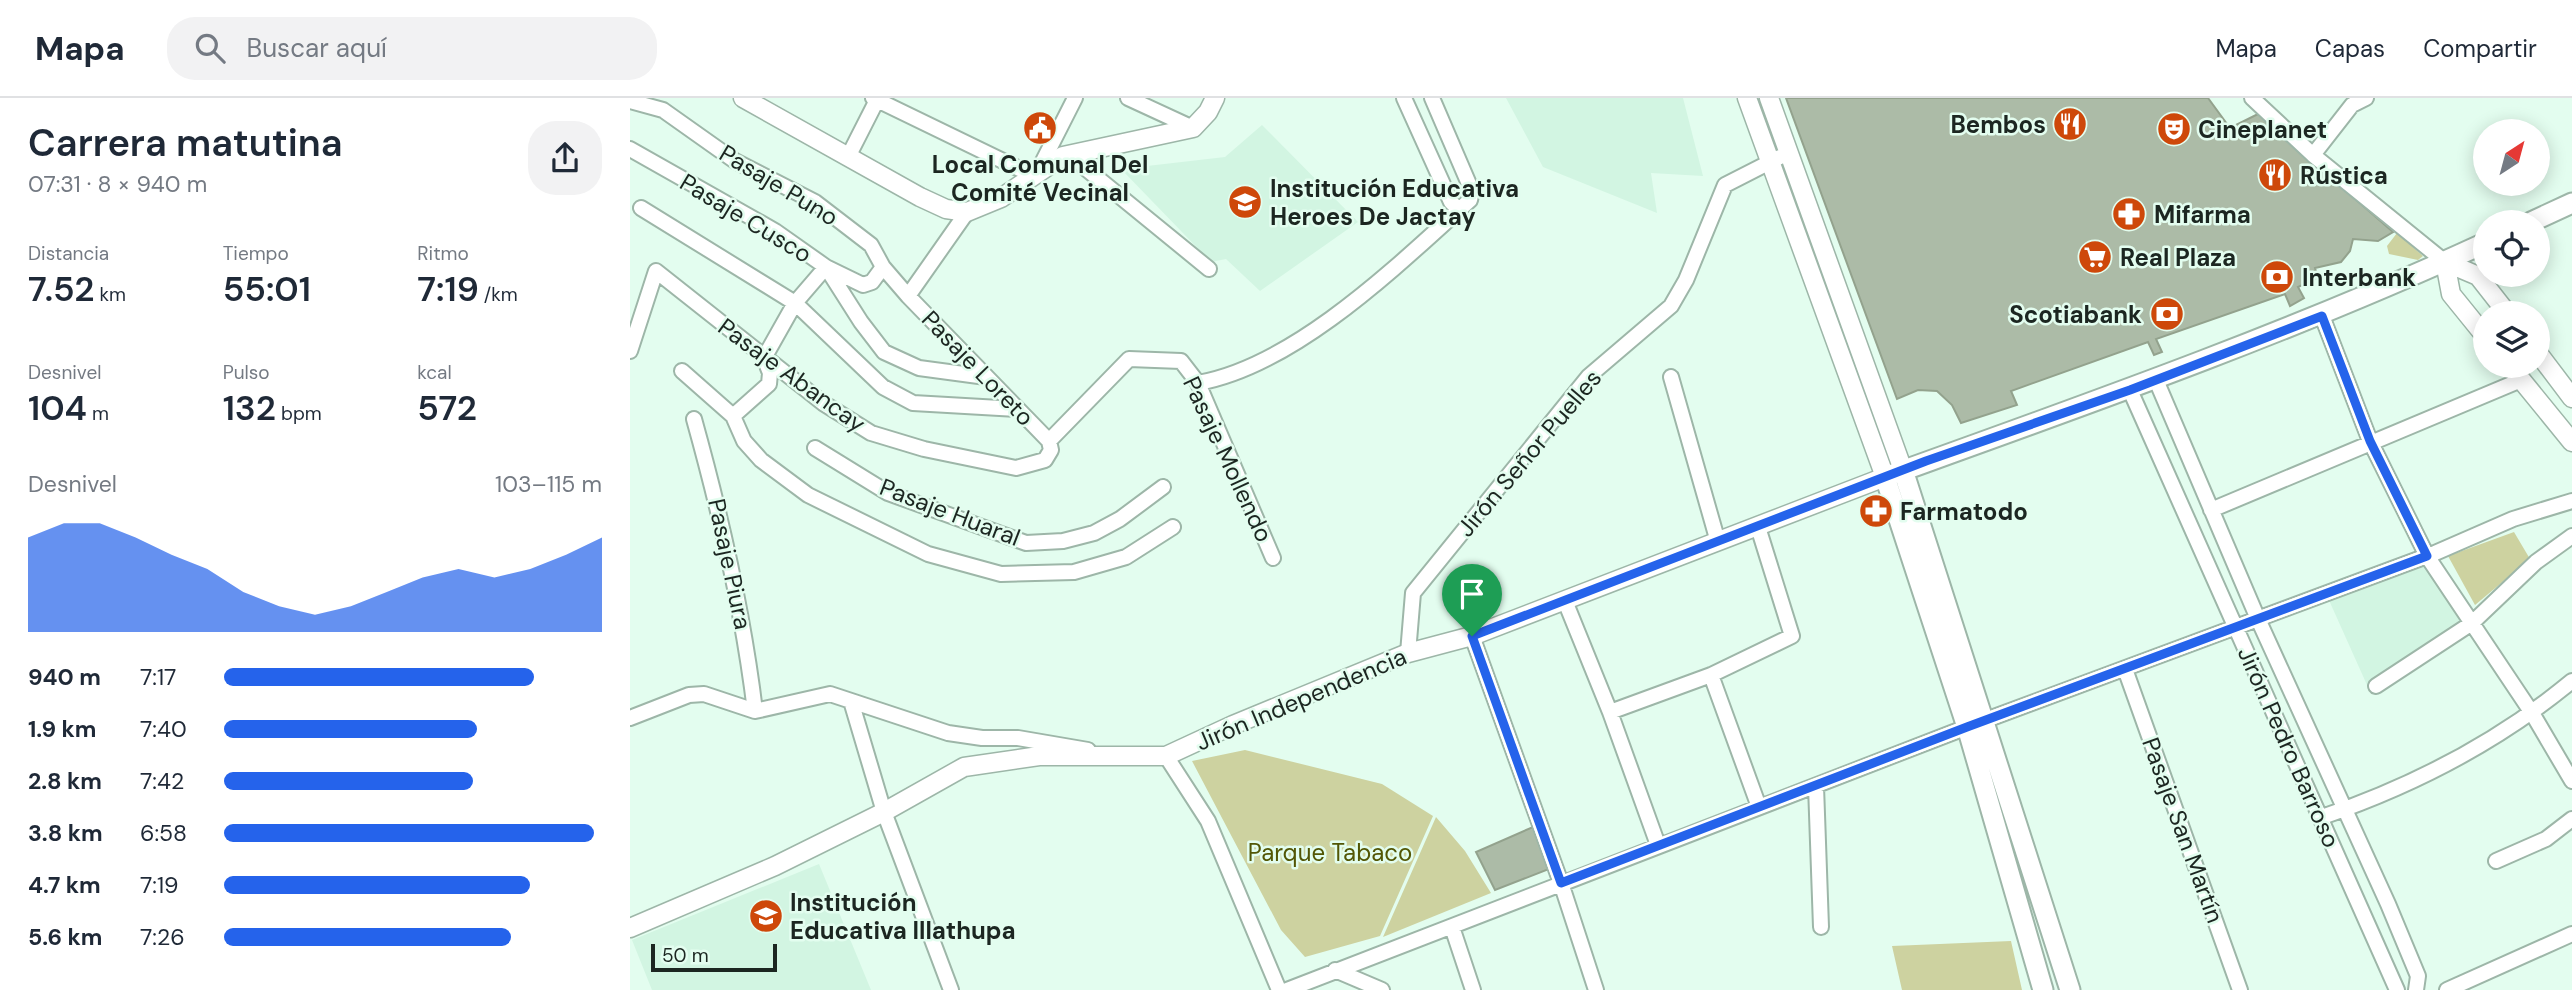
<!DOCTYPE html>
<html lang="es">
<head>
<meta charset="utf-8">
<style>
  body { margin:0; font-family:"DM Sans",sans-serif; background:#f2f2f3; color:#1f2937; height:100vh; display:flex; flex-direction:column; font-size:26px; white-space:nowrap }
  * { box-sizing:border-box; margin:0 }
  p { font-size:23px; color:#747a83 }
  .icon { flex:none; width:38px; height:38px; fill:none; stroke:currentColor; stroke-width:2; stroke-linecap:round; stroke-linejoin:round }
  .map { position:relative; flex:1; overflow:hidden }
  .panel { display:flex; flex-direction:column; background:#fff; width:630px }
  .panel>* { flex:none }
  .needle { width:46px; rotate:36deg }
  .controls { position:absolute; left:1843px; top:21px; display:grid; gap:14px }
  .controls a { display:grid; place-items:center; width:77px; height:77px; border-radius:50%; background:#fff; box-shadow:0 4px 18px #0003; font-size:35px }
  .scale { position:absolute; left:21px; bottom:18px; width:126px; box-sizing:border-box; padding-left:7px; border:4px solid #1c2621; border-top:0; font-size:19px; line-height:24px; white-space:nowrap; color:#1c2621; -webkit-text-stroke:5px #e3fdef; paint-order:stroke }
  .pin { position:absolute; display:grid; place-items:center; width:60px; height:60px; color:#fff; margin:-72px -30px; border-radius:50% 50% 50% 0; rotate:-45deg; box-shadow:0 0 7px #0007 }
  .pin .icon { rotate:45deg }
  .round { display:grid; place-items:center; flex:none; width:74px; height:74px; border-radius:28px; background:#f2f2f3 }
  .summary { display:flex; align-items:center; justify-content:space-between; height:119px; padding:0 28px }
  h1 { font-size:38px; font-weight:600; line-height:52px }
  .stats { display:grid; grid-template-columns:repeat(3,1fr); gap:10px; height:119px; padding:7px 28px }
  .stats div { display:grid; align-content:center }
  .stats b { font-size:35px; font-weight:600 }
  .stats small { font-size:19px; font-weight:400 }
  .stats p { font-size:19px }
  .chart { height:196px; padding:14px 28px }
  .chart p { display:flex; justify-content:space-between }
  .chart svg { width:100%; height:126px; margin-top:7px; fill:#2563eb; opacity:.7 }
  ul { padding:0 28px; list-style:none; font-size:23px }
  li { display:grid; grid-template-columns:112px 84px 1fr; align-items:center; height:52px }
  li i { height:18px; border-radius:9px; background:#2563eb }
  header { display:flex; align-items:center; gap:42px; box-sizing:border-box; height:98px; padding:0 35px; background:#fff; border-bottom:2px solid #e0e1e3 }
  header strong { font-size:33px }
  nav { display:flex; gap:38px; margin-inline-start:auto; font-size:24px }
  .search { width:490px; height:63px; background:#f2f2f3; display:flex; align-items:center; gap:18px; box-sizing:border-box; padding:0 24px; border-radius:28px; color:#747a83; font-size:26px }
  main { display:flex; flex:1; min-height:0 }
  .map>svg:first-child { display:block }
  .built { fill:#d2f5e2 }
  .green { fill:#cdd2a0 }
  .building { fill:#acbba7; stroke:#93a28d; stroke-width:2 }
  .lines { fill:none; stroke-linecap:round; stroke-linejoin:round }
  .minor-casing { stroke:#9db6a8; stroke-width:18 }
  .tertiary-casing { stroke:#9db6a8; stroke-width:21 }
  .secondary-casing { stroke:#9db6a8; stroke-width:23 }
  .minor { stroke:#fff; stroke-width:14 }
  .tertiary { stroke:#fff; stroke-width:18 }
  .secondary { stroke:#fff; stroke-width:19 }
  .route-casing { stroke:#fff; stroke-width:14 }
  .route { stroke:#2563eb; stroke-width:9 }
  .labels { text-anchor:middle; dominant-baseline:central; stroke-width:5; stroke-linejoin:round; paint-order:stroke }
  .poi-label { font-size:24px; font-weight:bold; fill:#1c2621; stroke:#e3fdef; text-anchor:start }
  .street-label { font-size:24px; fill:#1c2621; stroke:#e3fdef }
  .park-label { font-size:24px; fill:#525605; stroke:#e3fdef }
</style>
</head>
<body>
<header>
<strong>Mapa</strong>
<div class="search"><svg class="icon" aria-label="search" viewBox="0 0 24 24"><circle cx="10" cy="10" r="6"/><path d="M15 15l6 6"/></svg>Buscar aquí</div>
<nav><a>Mapa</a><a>Capas</a><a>Compartir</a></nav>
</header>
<main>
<section class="panel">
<div class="summary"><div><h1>Carrera matutina</h1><p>07:31 · 8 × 940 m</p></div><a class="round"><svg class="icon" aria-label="share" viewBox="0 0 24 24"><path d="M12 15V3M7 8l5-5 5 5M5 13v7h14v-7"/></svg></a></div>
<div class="stats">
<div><p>Distancia</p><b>7.52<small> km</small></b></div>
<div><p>Tiempo</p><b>55:01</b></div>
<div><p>Ritmo</p><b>7:19<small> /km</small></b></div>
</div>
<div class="stats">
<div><p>Desnivel</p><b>104<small> m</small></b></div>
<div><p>Pulso</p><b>132<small> bpm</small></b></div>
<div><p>kcal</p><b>572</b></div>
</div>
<div class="chart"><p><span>Desnivel</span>103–115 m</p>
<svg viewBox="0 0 160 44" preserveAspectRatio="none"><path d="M0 44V11L10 6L20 6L30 11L40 17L50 22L60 30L70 35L80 38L90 35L100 30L110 25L120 22L130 25L140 22L150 17L160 11V44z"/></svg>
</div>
<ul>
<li><b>940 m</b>7:17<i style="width:82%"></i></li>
<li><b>1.9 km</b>7:40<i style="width:67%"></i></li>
<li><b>2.8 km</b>7:42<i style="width:66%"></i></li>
<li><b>3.8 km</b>6:58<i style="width:98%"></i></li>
<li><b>4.7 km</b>7:19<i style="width:81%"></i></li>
<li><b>5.6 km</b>7:26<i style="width:76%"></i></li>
</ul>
</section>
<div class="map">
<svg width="1942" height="892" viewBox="0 0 1942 892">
  <rect width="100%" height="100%" fill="#e3fdef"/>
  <path class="built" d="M876,0H1053L1073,78L1021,75L1027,115L913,69Z
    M632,27L728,124L630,193L596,161L581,164L491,71L595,59Z
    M1795,467L1831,524L1737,587L1698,500Z
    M189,766L241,892H22L2,842Z"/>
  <path class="green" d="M1767,135L1793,158L1788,162L1759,156L1757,148Z
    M1884,434L1900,461L1845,507L1818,458Z
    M615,652L752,686L803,718L750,838L675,859L651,832L562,663Z
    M806,719L835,753L861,795L753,839Z
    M1381,843L1392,892H1272L1262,848Z"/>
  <path class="building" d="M1156,0H1578L1600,30L1628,16L1763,134L1748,143L1723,141L1720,153L1711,164L1685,170L1688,180L1668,189L1674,200L1660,208L1655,196L1526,241L1532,254L1524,257L1518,244L1381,293L1387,307L1331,325L1322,307L1307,293L1288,292L1267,301Z
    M903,729L919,771L865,792L846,754Z"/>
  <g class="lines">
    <g class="minor-casing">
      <path id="minor" d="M243,0L402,77
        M498,0L563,30
        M774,0L821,104L829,112
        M1622,0L1683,57L1815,164
        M0,3L33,12L105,63L185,104L241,147L253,169L278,198L419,343
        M0,51L145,133L196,169L231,224L254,254L289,270L356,279
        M443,55L454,69L579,171
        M1683,57L1722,7L1736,0
        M218,59L248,0
        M408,73L445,0
        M11,110L165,205L253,289L283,305L387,311
        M278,198L337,114
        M1692,218L1740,343L1797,458L1902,615L1942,683
        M0,253L26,173L193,305L241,335L294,351L386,370L415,362L421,352L419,343
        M52,273L103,318L114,343L131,362L178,397L298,456L371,476L444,474L496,459L543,429
        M1041,279L1088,444
        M1526,282L1628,521L1758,806L1788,878L1786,892
        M568,285C665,268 768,167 840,102L842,93L802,0
        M1500,292L1767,892
        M103,318L139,286L140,275L134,260L165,205L196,169L233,187L242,184L253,169
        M64,321C91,418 113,513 125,613
        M419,343L499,261L551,263L568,285L643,460
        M185,350L258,395L396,445L433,443L464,435L490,421L533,389
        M1581,412L1891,282
        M935,503L980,614L1028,747
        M842,538L931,785L966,892
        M778,555L783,495L959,278L1041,208L1056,182L1095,87L1150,59
        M1495,571L1610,892
        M1081,577L1129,709
        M1746,588L1842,525L1906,464L1942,438
        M221,603L254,714L321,892
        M980,614L1081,577L1162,538L1128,429
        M0,620L59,597L74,596L125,613L200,596L318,635L352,640H388L458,652
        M536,658L578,723L649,892
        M1186,688L1191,829
        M1692,719C1783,688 1868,644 1942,583
        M1866,763L1916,741L1942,721
        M822,829L843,892
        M705,872L752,892
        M657,892L1337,629L1805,455L1883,421L1942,403
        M1817,892L1942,836"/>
    </g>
    <g class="tertiary-casing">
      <path id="tertiary" d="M113,0L290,99L316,111L337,114L371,100L433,58L563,30L578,14L585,0
        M1139,0L1273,372
        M1815,164L1821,196L1855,238
        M1815,164L1848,178L1877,215
        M1908,255L1942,300
        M1880,268L1942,344
        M0,830L145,768L254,714L334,669L409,658H536L603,627L778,555L842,538L1255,379L1117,0"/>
    </g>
    <g class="secondary-casing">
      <path id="secondary" d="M1901,124L1942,105
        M1273,372L1440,892
        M1413,892L1337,629L1255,379C1458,306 1659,235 1855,145"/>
    </g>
    <use href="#minor" class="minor"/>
    <use href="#tertiary" class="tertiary"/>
    <use href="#secondary" class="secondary"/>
  </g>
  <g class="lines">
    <g class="route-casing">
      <path id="route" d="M1692,218L1740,343L1797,458L1337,629L931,785L842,538L1296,363L1500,292Z"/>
    </g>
    <use href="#route" class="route"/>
  </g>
  <defs>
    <g id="restaurant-disc" transform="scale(1.75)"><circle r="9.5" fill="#ce480a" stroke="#e3fdef"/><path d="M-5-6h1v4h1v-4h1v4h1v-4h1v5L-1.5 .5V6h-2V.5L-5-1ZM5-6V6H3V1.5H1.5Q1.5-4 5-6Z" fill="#fff"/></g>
    <g id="civic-disc" transform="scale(1.75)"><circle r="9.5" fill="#ce480a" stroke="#e3fdef"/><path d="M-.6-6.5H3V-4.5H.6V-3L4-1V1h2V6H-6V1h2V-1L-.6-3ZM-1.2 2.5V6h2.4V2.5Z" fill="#fff"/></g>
    <g id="theatre-disc" transform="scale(1.75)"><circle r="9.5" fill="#ce480a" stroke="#e3fdef"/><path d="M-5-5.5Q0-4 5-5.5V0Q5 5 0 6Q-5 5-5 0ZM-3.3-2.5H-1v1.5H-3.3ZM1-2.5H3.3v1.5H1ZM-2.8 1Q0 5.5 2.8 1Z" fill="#fff"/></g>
    <g id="school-disc" transform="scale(1.75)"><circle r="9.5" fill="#ce480a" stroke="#e3fdef"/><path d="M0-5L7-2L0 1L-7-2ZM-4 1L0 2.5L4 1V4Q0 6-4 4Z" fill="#fff"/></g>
    <g id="pharmacy-disc" transform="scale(1.75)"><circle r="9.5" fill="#ce480a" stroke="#e3fdef"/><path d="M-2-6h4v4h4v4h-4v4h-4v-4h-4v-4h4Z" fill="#fff"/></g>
    <g id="supermarket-disc" transform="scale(1.75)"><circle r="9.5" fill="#ce480a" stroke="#e3fdef"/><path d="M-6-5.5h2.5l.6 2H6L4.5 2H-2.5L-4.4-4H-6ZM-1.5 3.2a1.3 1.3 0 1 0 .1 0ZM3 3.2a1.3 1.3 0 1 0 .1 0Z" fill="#fff"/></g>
    <g id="bank-disc" transform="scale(1.75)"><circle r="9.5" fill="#ce480a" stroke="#e3fdef"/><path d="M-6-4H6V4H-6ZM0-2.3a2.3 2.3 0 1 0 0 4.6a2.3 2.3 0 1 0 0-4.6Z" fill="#fff"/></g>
  </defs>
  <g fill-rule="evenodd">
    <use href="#restaurant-disc" x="1440" y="26"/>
    <use href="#civic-disc" x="410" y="30"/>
    <use href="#theatre-disc" x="1544" y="31"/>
    <use href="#restaurant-disc" x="1645" y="77"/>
    <use href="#school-disc" x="615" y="104"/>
    <use href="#pharmacy-disc" x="1499" y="116"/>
    <use href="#supermarket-disc" x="1465" y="159"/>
    <use href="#bank-disc" x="1647" y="179"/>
    <use href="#bank-disc" x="1537" y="216"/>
    <use href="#pharmacy-disc" x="1246" y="413"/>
    <use href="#school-disc" x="136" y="818"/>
  </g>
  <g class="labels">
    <g class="poi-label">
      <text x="1416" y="26" text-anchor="end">Bembos</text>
      <text x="1568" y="31">Cineplanet</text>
      <text x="410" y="66" text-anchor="middle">Local Comunal Del<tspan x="410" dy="28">Comité Vecinal</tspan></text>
      <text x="1670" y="77">Rústica</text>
      <text x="640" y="90">Institución Educativa<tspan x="640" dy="28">Heroes De Jactay</tspan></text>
      <text x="1524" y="116">Mifarma</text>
      <text x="1490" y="159">Real Plaza</text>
      <text x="1672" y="179">Interbank</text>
      <text x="1512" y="216" text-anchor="end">Scotiabank</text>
      <text x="1270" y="413">Farmatodo</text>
      <text x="160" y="804">Institución<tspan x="160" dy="28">Educativa Illathupa</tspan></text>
    </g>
    <g class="street-label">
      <text transform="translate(149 87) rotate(31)">Pasaje Puno</text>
      <text transform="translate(116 120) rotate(31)">Pasaje Cusco</text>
      <text transform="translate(348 270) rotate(46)">Pasaje Loreto</text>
      <text transform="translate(162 277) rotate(36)">Pasaje Abancay</text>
      <text transform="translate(899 355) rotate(-50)">Jirón Señor Puelles</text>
      <text transform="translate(598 361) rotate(65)">Pasaje Mollendo</text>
      <text transform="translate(320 414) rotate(21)">Pasaje Huaral</text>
      <text transform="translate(100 466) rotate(78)">Pasaje Piura</text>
      <text transform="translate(671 601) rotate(-23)">Jirón Independencia</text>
      <text transform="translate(1659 649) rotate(66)">Jirón Pedro Barroso</text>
      <text transform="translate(1553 732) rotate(70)">Pasaje San Martín</text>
    </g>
    <g class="park-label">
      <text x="700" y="754">Parque Tabaco</text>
    </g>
  </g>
</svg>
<div class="controls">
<a><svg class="needle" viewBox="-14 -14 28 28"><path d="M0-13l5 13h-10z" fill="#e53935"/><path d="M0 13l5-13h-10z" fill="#747a83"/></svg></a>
<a><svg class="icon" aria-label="locate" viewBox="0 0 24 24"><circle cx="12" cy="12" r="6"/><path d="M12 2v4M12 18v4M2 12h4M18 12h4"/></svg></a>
<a><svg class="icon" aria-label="layers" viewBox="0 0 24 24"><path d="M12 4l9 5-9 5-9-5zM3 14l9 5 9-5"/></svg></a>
</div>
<div class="scale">50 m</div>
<div class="pin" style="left:842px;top:538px;background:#1e9e55"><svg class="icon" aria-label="arrive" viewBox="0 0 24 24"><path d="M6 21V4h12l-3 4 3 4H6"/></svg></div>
</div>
</main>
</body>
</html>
